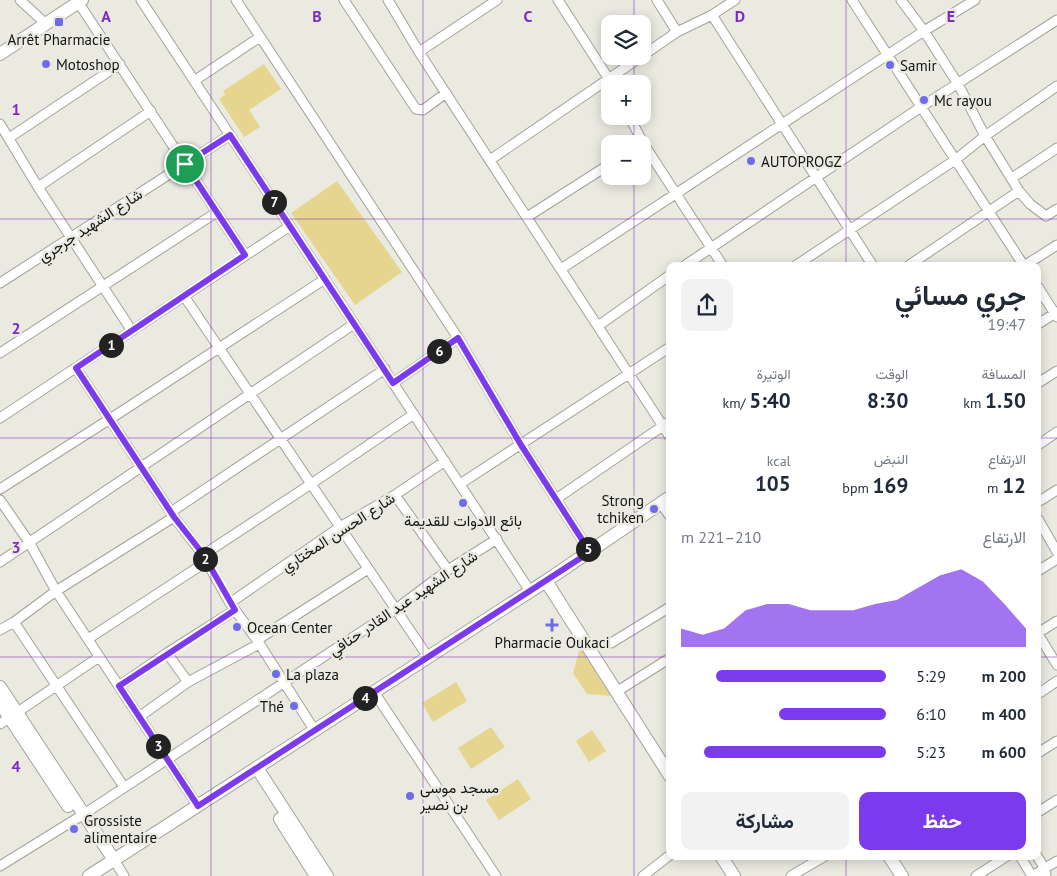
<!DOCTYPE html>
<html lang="ar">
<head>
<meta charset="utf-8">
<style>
  body { margin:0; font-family:"PT Sans",Vazirmatn,sans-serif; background:#f2f2f3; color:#1f2937; direction:rtl; height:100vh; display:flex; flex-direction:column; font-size:19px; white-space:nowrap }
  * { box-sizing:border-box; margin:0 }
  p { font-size:16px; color:#747a83 }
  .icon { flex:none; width:28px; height:28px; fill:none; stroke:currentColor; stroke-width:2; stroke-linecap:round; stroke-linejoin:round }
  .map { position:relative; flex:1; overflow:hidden; direction:ltr }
  .side { position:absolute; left:666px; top:262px; width:375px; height:598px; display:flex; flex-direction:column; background:#fff; border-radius:10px; box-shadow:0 2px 12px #0003; direction:rtl }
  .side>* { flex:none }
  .fabs { position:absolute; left:601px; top:15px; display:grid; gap:10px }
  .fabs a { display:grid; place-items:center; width:50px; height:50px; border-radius:10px; background:#fff; box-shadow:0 2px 12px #0003; font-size:25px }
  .pin { position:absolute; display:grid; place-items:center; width:42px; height:42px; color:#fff; margin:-21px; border:2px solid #fff; border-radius:50%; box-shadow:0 1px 5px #0007 }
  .km { position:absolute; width:25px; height:25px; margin:-12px; border-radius:50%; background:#222; color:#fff; font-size:14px; line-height:25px; text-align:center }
  .round { display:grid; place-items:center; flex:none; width:52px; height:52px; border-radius:10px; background:#f2f2f3 }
  .summary { display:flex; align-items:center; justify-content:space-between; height:85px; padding:0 15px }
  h1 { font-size:28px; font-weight:700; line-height:38px }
  .figures { display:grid; grid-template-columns:repeat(3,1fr); gap:8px; height:85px; padding:5px 15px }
  .figures div { display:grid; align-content:center }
  .figures b { font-size:21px; font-weight:700 }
  .figures small { font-size:14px; font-weight:400 }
  .figures p { font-size:14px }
  .chart { height:140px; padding:10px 15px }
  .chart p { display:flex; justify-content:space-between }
  .chart svg { width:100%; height:90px; margin-top:5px; fill:#7c3aed; opacity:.7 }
  .cta { display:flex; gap:10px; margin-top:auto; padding:10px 15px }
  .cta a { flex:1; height:58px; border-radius:10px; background:#7c3aed; color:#fff; font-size:20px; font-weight:700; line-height:58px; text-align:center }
  .cta a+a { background:#f2f2f3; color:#1f2937 }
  ul { padding:0 15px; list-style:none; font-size:16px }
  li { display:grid; grid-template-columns:80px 60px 1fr; align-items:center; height:38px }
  li i { height:12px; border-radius:6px; background:#7c3aed }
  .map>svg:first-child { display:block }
  .green { fill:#e6d58e }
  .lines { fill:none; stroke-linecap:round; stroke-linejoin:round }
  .street-casing { stroke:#a3a199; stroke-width:11 }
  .secondary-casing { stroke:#a3a199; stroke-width:14 }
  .street { stroke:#fff; stroke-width:9 }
  .secondary { stroke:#fff; stroke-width:12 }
  .route-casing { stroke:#fff; stroke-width:10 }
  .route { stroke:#7c3aed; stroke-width:6 }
  .grid { fill:none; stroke:#7b2cbf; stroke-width:1; stroke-opacity:0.55 }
  .poi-dot { fill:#6e6de7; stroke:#ebeae1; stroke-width:2 }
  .labels { text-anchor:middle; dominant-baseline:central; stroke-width:5; stroke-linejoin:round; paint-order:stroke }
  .poi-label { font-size:15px; fill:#131310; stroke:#ebeae1; text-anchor:start }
  .street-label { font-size:15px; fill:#131310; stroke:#ebeae1 }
  .grid-label { font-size:16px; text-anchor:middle; font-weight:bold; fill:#7b2cbf; stroke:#ebeae1; stroke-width:5; stroke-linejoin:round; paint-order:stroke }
</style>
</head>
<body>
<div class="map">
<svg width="1057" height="876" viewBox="0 0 1057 876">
  <rect width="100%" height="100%" fill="#ebeae1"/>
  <path class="green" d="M264,64L281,89L249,110L260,127L244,137L219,99L225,95L223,91Z
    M337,181L402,272L355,305L291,213Z
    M580,648L612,696L587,694L573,673Z
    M456,682L467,701L433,722L422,703Z
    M491,727L505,747L471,769L458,748Z
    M592,730L606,751L589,762L576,741Z
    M518,779L531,799L499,820L486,800Z"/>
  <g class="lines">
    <g class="street-casing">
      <path id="street" d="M20,0L46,24
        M141,0L530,591
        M236,0L458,338L521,445L590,552
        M344,0L416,109L423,110L446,93
        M388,0L419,52L670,437
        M558,0L612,84
        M657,0L677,32
        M852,0L1024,266
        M901,0L924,31L958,84L985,136L1019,191L1030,204L1046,216L1057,209
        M78,2L245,255
        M712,15L873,266
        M419,52L497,0
        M642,56L677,32L712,15L735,0
        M194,81L260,37
        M629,116L643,143L723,266
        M0,124L38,187L132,331
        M9,138L120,64
        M490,160L642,56
        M1012,178L1057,148
        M38,187L151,111
        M527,217L610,164
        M684,266L921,107L1057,20
        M795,266L955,160L985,136L1057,86
        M908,266L1019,191
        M1024,266L1057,245
        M561,269L924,31L975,0
        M0,283L230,135
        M1038,287L1057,317
        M184,296L428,657
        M1038,324L1057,312
        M598,326L670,275
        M0,353L217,212
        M76,368L174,517L203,555L230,603L257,640L315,731
        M393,383L458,338
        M1038,383L1057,371
        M0,418L290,226
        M1038,445L1057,432
        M460,484L670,347
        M0,489L110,419L325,279
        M395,495L448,570
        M556,499L670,421
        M0,500L29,542L56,591L198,806
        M1038,502L1057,490
        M171,512L385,369
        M1038,519L1057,552
        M203,555L311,484L414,414
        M0,562L354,324
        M1038,571L1057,559
        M230,603L340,527L395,495L445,461
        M14,622L124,787
        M0,630L14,622L56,591L174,517
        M1038,633L1057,621
        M1038,634L1057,665
        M88,639L206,562
        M257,640L368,569
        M611,643L670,607
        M188,682L167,653L235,610
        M119,686L167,653
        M374,692L496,876
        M616,692L670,658
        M1038,694L1057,681
        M139,717L188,682L259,644
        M0,724L99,657
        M1038,753L1057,741
        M1038,812L1057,800
        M1020,856L1032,876
        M1037,856L1045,869L1046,876
        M114,860L124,876
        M0,866L84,814L396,609L448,570L497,539
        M643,876L670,855
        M791,876L825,856
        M976,876L1007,856
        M1032,876L1057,861"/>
    </g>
    <g class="secondary-casing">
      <path id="secondary" d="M0,54L82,0
        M662,502L670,514
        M546,581L670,776
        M0,687L114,860
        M0,703L68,806
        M257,768L327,876
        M280,819L316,876
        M721,856L734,876
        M889,856L902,876
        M89,876L546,581L670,497"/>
    </g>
    <use href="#street" class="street"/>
    <use href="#secondary" class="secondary"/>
  </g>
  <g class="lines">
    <g class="route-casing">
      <path id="route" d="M230,135L393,383L458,338L521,445L590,552L198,806L119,686L235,610L203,554L174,517L76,368L245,255L185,164Z"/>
    </g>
    <use href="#route" class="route"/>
  </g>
  <path class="grid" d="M211,0V876M423,0V876M634,0V24M846,0V266M634,56V84M634,116V144M634,176V876M0,219H1057M0,438H670M1038,438H1057M0,657H670M1038,657H1057M846,856V876"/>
  <g class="poi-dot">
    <rect x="54" y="17" width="10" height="10" rx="2.5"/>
    <circle cx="46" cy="64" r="5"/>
    <circle cx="890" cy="65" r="5"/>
    <circle cx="924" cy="100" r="5"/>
    <circle cx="751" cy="161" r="5"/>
    <circle cx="463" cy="503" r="5"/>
    <circle cx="654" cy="509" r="5"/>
    <path d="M549.5 617.5h5v5h5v5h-5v5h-5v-5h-5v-5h5z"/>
    <circle cx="237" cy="627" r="5"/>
    <circle cx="276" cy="674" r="5"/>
    <circle cx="294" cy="706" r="5"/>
    <circle cx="410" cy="796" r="5"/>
    <circle cx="74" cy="829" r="5"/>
  </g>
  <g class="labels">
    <g class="poi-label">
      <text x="59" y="39" text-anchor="middle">Arrêt Pharmacie</text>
      <text x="56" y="64">Motoshop</text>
      <text x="900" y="65">Samir</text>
      <text x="934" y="100">Mc rayou</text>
      <text x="761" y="161">AUTOPROGZ</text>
      <text x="644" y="500" text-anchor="end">Strong<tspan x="644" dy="17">tchiken</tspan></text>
      <text x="463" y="520" text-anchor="middle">بائع الادوات للقديمة</text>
      <text x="247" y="627">Ocean Center</text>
      <text x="552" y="642" text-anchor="middle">Pharmacie Oukaci</text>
      <text x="286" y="674">La plaza</text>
      <text x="284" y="706" text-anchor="end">Thé</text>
      <text x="420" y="787">مسجد موسى<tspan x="420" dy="17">بن نصير</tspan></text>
      <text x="84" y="820">Grossiste<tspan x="84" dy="17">alimentaire</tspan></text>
    </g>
    <g class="street-label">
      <text transform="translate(90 225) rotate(-33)">شارع الشهيد جرجري</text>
      <text transform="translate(338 532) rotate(-33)">شارع الحسن المختاري</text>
      <text transform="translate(403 603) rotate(-34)">شارع الشهيد عبد القادر حنافي</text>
    </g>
  </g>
  <g class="grid-label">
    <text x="106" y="22">A</text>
    <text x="317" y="22">B</text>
    <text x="528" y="22">C</text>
    <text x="740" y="22">D</text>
    <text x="951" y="22">E</text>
    <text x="16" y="115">1</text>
    <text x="16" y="334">2</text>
    <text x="16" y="553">3</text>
    <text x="16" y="772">4</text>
  </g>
</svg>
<div class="fabs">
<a><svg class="icon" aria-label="layers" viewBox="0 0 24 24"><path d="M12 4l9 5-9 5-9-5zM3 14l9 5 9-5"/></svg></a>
<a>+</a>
<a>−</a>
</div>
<div class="pin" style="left:185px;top:164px;background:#1e9e55"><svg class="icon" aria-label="arrive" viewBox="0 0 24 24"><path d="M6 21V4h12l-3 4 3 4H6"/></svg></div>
<b class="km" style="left:111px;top:345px">1</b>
<b class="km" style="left:205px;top:559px">2</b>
<b class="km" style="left:158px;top:746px">3</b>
<b class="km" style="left:365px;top:698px">4</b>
<b class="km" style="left:588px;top:549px">5</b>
<b class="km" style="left:439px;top:351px">6</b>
<b class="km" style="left:274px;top:202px">7</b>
<section class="side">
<div class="summary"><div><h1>جري مسائي</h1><p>19:47</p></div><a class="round"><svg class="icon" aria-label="share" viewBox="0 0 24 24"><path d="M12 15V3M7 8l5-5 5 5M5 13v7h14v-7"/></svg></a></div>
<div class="figures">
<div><p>المسافة</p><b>1.50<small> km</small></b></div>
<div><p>الوقت</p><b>8:30</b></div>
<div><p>الوتيرة</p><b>5:40<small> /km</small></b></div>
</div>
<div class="figures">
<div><p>الارتفاع</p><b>12<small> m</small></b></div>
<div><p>النبض</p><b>169<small> bpm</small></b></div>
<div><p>kcal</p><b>105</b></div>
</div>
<div class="chart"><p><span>الارتفاع</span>210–221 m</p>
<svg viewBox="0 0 160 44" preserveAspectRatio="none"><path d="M0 44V35L10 38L20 35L30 26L40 23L50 23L60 26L70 26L80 26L90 23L100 21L110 15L120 9L130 6L140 12L150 23L160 35V44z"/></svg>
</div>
<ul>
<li><b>200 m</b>5:29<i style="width:83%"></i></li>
<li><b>400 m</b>6:10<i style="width:52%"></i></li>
<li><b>600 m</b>5:23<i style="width:89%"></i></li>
</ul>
<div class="cta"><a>حفظ</a><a>مشاركة</a></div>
</section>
</div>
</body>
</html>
